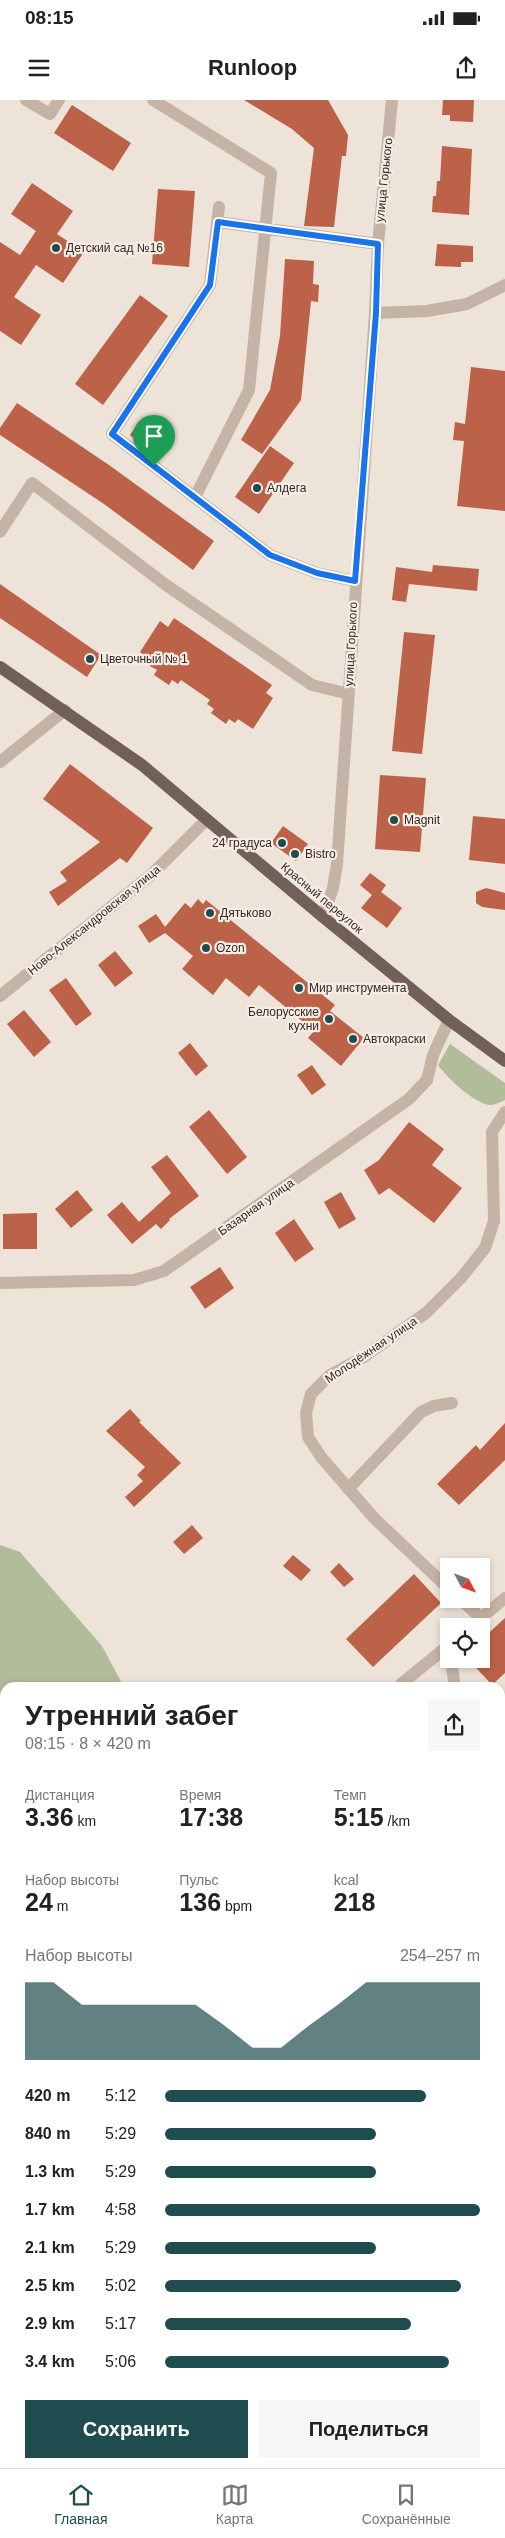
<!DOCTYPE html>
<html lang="ru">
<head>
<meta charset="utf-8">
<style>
  body { margin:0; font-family:Helvetica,sans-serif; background:#f6f6f6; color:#222; height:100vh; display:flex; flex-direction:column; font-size:19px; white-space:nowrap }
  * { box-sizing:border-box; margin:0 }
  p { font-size:16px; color:#767676 }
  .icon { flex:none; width:28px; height:28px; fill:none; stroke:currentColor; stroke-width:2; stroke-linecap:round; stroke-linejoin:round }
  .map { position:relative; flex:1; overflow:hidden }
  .details { position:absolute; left:0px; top:1582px; width:505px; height:786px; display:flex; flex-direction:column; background:#fff; border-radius:15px 15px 0 0; box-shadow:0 2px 8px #0003 }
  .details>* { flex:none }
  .needle { width:32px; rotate:131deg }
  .controls { position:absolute; left:440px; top:1458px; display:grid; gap:10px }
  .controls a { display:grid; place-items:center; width:50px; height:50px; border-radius:0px; background:#fff; box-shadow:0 2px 8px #0003; font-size:25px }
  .pin { position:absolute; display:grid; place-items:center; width:42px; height:42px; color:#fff; margin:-51px -21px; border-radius:50% 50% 50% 0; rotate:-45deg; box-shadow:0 0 5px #0007 }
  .pin .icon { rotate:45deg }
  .round { display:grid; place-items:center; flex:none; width:52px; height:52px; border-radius:0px; background:#f6f6f6 }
  .overview { display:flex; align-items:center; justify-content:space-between; height:85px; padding:0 25px }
  h1 { font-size:28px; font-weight:600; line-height:38px }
  .metrics { display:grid; grid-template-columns:repeat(3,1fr); gap:8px; height:85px; padding:5px 25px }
  .metrics div { display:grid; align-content:center }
  .metrics b { font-size:25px; font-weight:600 }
  .metrics small { font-size:14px; font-weight:400 }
  .metrics p { font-size:14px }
  .chart { height:140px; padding:10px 25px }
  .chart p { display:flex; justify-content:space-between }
  .chart svg { width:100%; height:90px; margin-top:5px; fill:#1f4d4f; opacity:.7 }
  .cta { display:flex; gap:10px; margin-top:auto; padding:10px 25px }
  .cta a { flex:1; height:58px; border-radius:0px; background:#1f4d4f; color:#fff; font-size:20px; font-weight:600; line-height:58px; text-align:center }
  .cta a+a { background:#f6f6f6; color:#222 }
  ul { padding:0 25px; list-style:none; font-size:16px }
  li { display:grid; grid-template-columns:80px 60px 1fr; align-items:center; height:38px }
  li i { height:12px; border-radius:6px; background:#1f4d4f }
  .status { display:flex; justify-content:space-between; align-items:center; height:35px; padding:0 25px; background:#fff; direction:ltr }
  .status svg { height:14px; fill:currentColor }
  header { display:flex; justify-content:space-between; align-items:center; height:65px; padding:0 25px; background:#fff; font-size:22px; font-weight:600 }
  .dock { display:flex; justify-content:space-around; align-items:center; height:70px; border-top:1px solid #e0e0e0; background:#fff; font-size:14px; color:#767676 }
  .dock a { display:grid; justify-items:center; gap:2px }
  .dock .current { color:#1f4d4f }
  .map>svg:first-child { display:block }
  .green { fill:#b1bc9a }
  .building { fill:#bb6249 }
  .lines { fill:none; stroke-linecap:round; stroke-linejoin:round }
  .minor { stroke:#c5b3a5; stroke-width:12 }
  .major { stroke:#726058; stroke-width:12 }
  .route-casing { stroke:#fff; stroke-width:10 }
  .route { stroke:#1a73e8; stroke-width:6 }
  .poi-dot { fill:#1f4d4f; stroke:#f7ede4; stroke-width:2 }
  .labels { text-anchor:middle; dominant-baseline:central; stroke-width:4.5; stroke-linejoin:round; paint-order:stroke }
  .street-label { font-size:12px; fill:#322926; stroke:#f7ede4 }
  .poi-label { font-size:12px; fill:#322926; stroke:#f7ede4; text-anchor:start }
</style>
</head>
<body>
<div class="status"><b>08:15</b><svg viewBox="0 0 49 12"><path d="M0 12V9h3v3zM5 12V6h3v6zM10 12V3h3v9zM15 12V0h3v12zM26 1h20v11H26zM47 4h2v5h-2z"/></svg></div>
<header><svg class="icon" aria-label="menu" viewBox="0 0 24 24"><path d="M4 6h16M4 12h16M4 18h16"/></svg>Runloop<svg class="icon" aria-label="share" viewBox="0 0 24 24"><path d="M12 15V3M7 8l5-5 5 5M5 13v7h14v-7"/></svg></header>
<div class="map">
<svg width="505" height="2368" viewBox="0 0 505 2368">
  <rect width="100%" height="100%" fill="#eee3d8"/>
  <path class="green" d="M450,944L505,983V1000C501,1002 495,1005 490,1005C475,1004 446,977 438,965Z
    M0,1445L20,1452L102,1546L124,1587L5,1588V1746L0,1749Z
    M5,1755V2364H174L175,2368H0V1759Z
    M500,2166L505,2169V2246L500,2248Z
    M235,2364H393L394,2368H232Z"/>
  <path class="building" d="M244,0H328L348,35L346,56H342L334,127L304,126L314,48L292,29Z
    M443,0H474L473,22L450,21V15H442Z
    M72,5L131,43L113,71L54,33Z
    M442,46L472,49L469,115L432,112L433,96H436L437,81H440Z
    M32,83L73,111L57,134L84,152L63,183L36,165L14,197L41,215L21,245L0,231V142L20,155L36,131L11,114Z
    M158,89L195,91L189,167L152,164Z
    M437,144L473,146V162H461V167L435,166Z
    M285,159L314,161L313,184L319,185L318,202L311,201L301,300L262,354L241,340L270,290L280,236Z
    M140,195L168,216L103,305L75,284Z
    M471,267L505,271V411L457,406L464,341L453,340L455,322L465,324Z
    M17,303L109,365L214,441L193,470L104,404L0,335V328Z
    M138,324L157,339L149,349L130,335Z
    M270,346L294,363L259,414L235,397Z
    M433,465L479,469L477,491L409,484L406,502L392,500L396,467L432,472Z
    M0,484L101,555L87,577L0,518Z
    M174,518L272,585L266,593L273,598L253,629L238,619L235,623L229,619L226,624L211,613L214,609L207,604L210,600L181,580L178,584L172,580L169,585L154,575L157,570L150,566L153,561L140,552L160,521L168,527Z
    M404,532L435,535L422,654L392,651Z
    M70,664L153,728L127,763L120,758L58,806L49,792L67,781L60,772L100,742L43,699Z
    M380,675L426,678L420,752L375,749Z
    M473,716L505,719V764L469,760Z
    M283,726L308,744L296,761L271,743Z
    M370,773L386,785L381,792L402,808L387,828L361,808L372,795L360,785Z
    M486,788L505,793V810L482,807L476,803V792Z
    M198,799L203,804L206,800L335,905L330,911L364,938L341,966L308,938L314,931L259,885L249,897L226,878L213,895L182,869L193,856L165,833L149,843L138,826L156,814L165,827L185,803L191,808Z
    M115,851L133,873L115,887L98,865Z
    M66,878L92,914L76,926L49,890Z
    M24,910L51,942L34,957L7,924Z
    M190,943L208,966L196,976L178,953Z
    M312,965L326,985L312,995L297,975Z
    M209,1010L247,1057L227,1074L189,1027Z
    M409,1022L444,1049L432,1065L462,1088L434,1123L389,1088L379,1095L364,1070L379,1060Z
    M167,1055L199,1096L169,1119L170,1120L161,1129L156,1124L132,1144L107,1115L122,1102L139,1122L171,1093L151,1067Z
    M77,1090L93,1110L71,1128L55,1109Z
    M341,1092L356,1119L339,1129L324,1102Z
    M37,1113V1149H3V1114Z
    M294,1119L314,1149L295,1162L275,1133Z
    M220,1167L234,1188L205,1209L190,1187Z
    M130,1309L141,1321L139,1322L181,1363L134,1407L125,1397L143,1381L137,1375L145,1367L106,1331Z
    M505,1323V1360L459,1405L437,1384L476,1345L480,1350Z
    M192,1425L203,1438L184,1454L173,1442Z
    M293,1455L311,1470L301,1481L283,1466Z
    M339,1463L354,1479L344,1487L330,1472Z
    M414,1474L441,1503L373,1567L346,1539Z
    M505,1518V1573L492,1585L468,1559H481V1540Z"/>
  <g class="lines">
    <path class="minor" d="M26,0L50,14L59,0
      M153,0L271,73L249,290L195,397
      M219,107L210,185L112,334L270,455L317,473L355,481
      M218,122L378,144
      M375,213L427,211L467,204L505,185
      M0,432L32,383L166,485L312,585L349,594
      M0,662L65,610
      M323,817L333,788L337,764L375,213L378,144L392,0
      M0,896L152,774L206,720
      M0,1183L134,1180L164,1171L409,999L427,980L433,955L449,920
      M348,1389L421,1312L434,1306L452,1303
      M449,1489L374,1418L321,1357L308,1337L306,1313L311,1294L330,1275L362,1258L426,1213L461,1178L485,1148L494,1121L492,1032L505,1012
      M460,1499L481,1518
      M472,1526L505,1498
      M451,1559L455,1588
      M401,1584L449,1545
      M500,1632L505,1630
      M500,1822L505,1828
      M500,2335L505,2332
      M442,2368L450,2364"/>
    <path class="major" d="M0,567L142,665L323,817L449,920L505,961"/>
  </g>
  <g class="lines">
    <g class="route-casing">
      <path id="route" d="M218,122L378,144L376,213L355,481L317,473L270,455L112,334L210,185Z"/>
    </g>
    <use href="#route" class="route"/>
  </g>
  <g class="poi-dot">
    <circle cx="56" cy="148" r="5"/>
    <circle cx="257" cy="388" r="5"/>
    <circle cx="90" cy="559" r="5"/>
    <circle cx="394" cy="720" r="5"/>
    <circle cx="282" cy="743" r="5"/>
    <circle cx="295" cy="754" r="5"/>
    <circle cx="210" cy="813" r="5"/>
    <circle cx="206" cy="848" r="5"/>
    <circle cx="299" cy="888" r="5"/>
    <circle cx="329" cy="919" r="5"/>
    <circle cx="353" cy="939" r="5"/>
  </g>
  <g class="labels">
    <g class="street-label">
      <text transform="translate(384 80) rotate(-84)">улица Горького</text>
      <text transform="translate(351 544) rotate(-87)">улица Горького</text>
      <text transform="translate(322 798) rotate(40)">Красный переулок</text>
      <text transform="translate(94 820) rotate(-39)">Ново-Александровская улица</text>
      <text transform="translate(256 1107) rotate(-35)">Базарная улица</text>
      <text transform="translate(371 1250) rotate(-34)">Молодёжная улица</text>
    </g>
    <g class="poi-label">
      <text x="66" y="148">Детский сад №16</text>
      <text x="267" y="388">Алдега</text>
      <text x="100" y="559">Цветочный № 1</text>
      <text x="404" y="720">Magnit</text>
      <text x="272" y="743" text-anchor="end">24 градуса</text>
      <text x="305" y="754">Bistro</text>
      <text x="220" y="813">Дятьково</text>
      <text x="216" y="848">Ozon</text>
      <text x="309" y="888">Мир инструмента</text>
      <text x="319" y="912" text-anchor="end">Белорусские<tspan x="319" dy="14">кухни</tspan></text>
      <text x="363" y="939">Автокраски</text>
    </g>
  </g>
</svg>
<div class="controls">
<a><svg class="needle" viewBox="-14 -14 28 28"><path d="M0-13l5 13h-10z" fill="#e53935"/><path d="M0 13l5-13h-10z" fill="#767676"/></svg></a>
<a><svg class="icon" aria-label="locate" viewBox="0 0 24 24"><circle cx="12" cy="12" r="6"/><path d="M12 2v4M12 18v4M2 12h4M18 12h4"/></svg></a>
</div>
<div class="pin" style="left:154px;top:366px;background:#1e9e55"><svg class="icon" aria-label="arrive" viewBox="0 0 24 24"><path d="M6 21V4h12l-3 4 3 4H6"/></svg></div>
<section class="details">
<div class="overview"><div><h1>Утренний забег</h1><p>08:15 · 8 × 420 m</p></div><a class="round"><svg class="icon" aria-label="share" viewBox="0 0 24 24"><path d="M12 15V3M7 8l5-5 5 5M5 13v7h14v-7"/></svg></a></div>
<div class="metrics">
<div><p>Дистанция</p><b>3.36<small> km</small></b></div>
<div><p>Время</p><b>17:38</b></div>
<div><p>Темп</p><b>5:15<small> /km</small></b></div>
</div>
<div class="metrics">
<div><p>Набор высоты</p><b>24<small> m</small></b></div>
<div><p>Пульс</p><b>136<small> bpm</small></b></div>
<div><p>kcal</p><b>218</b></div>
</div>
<div class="chart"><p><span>Набор высоты</span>254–257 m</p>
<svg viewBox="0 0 160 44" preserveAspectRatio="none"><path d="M0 44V6L10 6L20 17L30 17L40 17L50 17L60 17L70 27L80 38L90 38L100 27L110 17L120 6L130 6L140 6L150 6L160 6V44z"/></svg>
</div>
<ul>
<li><b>420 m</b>5:12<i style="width:83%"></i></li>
<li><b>840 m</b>5:29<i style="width:67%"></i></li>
<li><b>1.3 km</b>5:29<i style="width:67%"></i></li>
<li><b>1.7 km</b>4:58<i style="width:100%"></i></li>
<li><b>2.1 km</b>5:29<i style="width:67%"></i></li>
<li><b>2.5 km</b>5:02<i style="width:94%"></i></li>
<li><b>2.9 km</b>5:17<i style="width:78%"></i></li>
<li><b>3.4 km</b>5:06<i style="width:90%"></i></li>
</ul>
<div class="cta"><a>Сохранить</a><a>Поделиться</a></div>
</section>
</div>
<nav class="dock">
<a class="current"><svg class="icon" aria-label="home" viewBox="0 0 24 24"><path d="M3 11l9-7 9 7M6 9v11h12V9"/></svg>Главная</a>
<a><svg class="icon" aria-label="map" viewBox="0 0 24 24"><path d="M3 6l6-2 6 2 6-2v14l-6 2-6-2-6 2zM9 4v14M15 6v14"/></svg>Карта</a>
<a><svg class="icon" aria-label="saved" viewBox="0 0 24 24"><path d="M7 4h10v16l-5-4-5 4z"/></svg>Сохранённые</a>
</nav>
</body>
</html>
